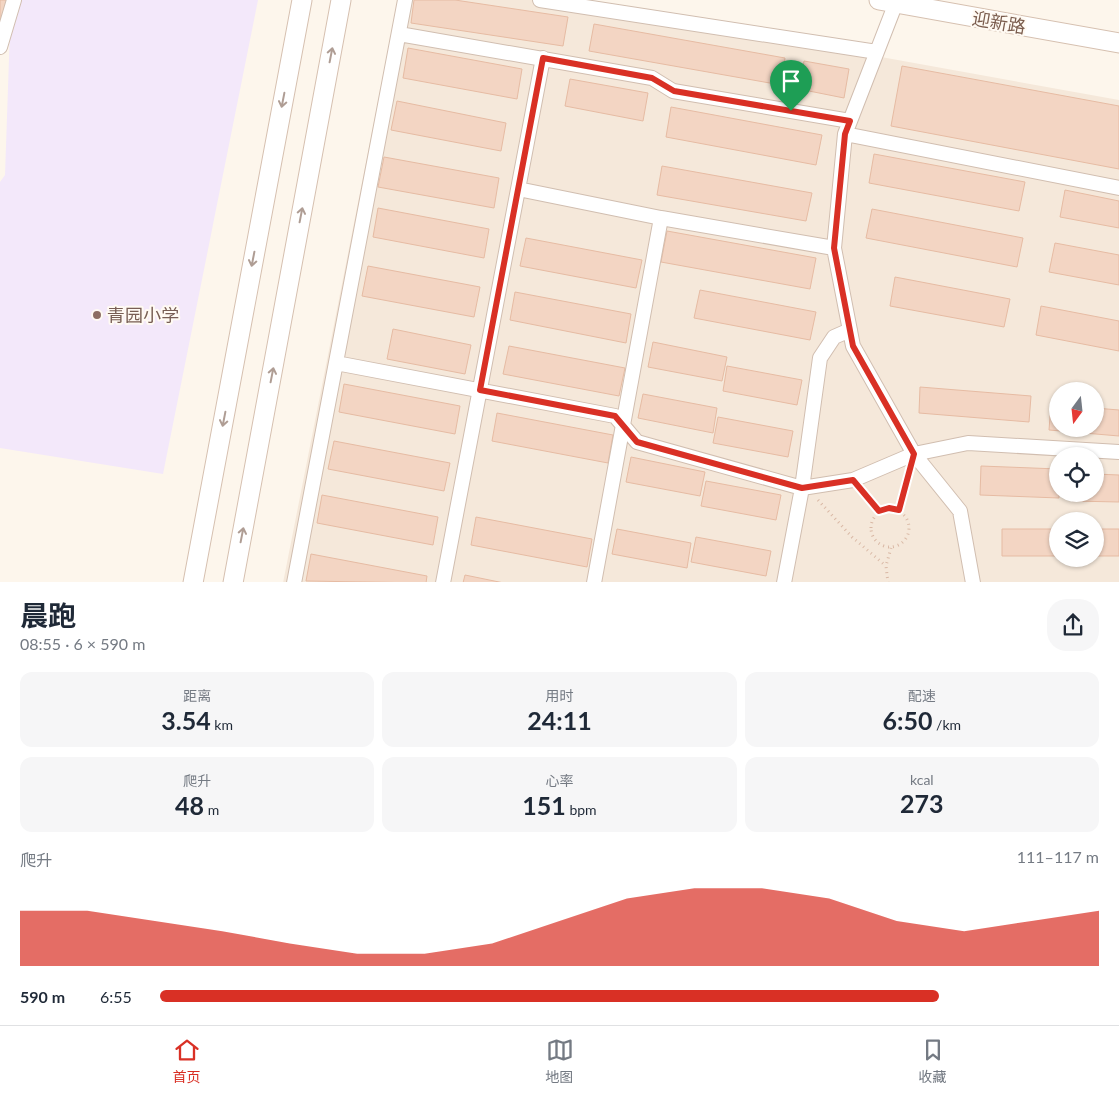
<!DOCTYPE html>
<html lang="zh">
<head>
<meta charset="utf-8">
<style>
  body { margin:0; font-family:Lato,"Noto Sans SC",sans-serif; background:#f6f6f7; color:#1f2937; height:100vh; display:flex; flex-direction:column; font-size:19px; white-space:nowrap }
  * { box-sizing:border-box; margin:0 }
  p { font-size:16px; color:#747a83 }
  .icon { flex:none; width:28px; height:28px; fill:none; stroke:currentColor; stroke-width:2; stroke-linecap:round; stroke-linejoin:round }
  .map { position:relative; height:582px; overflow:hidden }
  .details { display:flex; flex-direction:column; background:#fff; flex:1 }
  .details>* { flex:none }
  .needle { width:32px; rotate:195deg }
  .tools { position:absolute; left:1049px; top:382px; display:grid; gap:10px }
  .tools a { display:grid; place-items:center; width:55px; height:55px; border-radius:50%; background:#fff; box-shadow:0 1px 4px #0004; font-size:25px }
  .pin { position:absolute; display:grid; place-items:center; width:42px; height:42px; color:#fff; margin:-51px -21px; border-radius:50% 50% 50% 0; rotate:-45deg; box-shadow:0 0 5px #0007 }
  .pin .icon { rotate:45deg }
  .round { display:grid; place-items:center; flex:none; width:52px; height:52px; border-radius:20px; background:#f6f6f7 }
  .overview { display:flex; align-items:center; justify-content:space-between; height:85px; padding:0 20px }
  h1 { font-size:28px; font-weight:700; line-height:38px }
  .stats { display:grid; grid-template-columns:repeat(3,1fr); gap:8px; height:85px; padding:5px 20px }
  .stats div { display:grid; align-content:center; border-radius:12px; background:#f6f6f7; text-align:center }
  .stats b { font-size:25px; font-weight:700 }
  .stats small { font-size:14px; font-weight:400 }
  .stats p { font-size:14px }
  .chart { height:140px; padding:10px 20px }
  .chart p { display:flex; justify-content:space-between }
  .chart svg { width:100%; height:90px; margin-top:5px; fill:#d93025; opacity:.7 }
  ul { padding:0 20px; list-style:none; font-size:16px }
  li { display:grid; grid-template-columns:80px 60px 1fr; align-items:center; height:38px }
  li i { height:12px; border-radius:6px; background:#d93025 }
  .menu { display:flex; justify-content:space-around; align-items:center; height:70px; border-top:1px solid #e0e1e3; background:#fff; font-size:14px; color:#747a83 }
  .menu a { display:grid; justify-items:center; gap:2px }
  .menu .current { color:#d93025 }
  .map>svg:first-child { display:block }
  .residential { fill:#f5e8da; fill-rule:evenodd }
  .education { fill:#f3e8fa }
  .building { fill:#f3d5c3; stroke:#e6bba3 }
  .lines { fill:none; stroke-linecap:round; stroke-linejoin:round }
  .street-casing { stroke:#d1beb0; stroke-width:16 }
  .secondary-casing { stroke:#d6c0b0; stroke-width:21 }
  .path { stroke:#d9b8a5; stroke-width:3; stroke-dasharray:1 4; stroke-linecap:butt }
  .street { stroke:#fff; stroke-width:14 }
  .secondary { stroke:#fff; stroke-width:19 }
  .oneway { stroke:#af9d94 }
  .route-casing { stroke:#fff; stroke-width:10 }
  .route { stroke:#d93025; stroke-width:6 }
  .education-dot { fill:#8d6e63; stroke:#fffaf3; stroke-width:2 }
  .labels { text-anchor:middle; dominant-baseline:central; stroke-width:4; stroke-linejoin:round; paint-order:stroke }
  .street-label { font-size:18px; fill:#7a5c4d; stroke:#fffaf3 }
  .education-label { font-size:18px; fill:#785e54; stroke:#fffaf3; text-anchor:start }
</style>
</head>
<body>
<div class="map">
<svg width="1119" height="583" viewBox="0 0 1119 583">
  <rect width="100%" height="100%" fill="#fdf6ec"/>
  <path class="residential" d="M398,0H565L1119,100V582L283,583ZM1058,391H1095V429H1058ZM1058,456H1095V494H1058ZM1058,521H1095V559H1058Z"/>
  <path class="education" d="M11,0H258L163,474L0,448V182L5,175Z"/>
  <path class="building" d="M0,0H14L0,47Z
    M414,0H455L568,17L563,46L411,23Z
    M594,24L785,58L781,85L589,51Z
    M408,48L522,69L517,99L403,78Z
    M804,61L849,69L844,98L799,89Z
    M902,66L1119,106V169L891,126Z
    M570,79L648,93L643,121L565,106Z
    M397,101L506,123L501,151L391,130Z
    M671,107L822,135L816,165L666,137Z
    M874,154L1025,182L1019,211L869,183Z
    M384,157L499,178L494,208L378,187Z
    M662,166L812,193L806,221L657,195Z
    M1065,190L1119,201V228L1060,217Z
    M378,208L489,229L484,258L373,237Z
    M872,209L1023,238L1017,267L866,238Z
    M667,231L816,258L810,289L661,262Z
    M526,238L642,260L636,288L520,266Z
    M1055,243L1119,255V285L1049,272Z
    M368,266L480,287L474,317L362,296Z
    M895,277L1010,299L1004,327L890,306Z
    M700,290L816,312L810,340L694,318Z
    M515,292L631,314L626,343L510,320Z
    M1041,306L1119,321V351L1036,335Z
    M393,329L471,345L465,374L387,359Z
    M653,342L727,357L722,381L648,367Z
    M509,346L625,368L619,396L503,374Z
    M727,366L802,380L797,405L723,391Z
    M344,384L460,406L455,434L339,412Z
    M920,387L1031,396L1029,422L919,413Z
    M643,394L717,408L713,433L638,418Z
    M1051,404H1058V429H1095V408L1119,410V436L1049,430Z
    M497,413L613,435L608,463L492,441Z
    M718,417L793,431L788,457L713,443Z
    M334,441L450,463L444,491L328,469Z
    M631,457L705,472L700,496L626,482Z
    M981,466L1058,469L1059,498L980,495Z
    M1095,474L1119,475V502L1072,501L1073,494H1095Z
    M706,481L781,495L776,520L701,506Z
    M322,495L438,517L433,545L317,523Z
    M476,517L592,539L587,567L471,545Z
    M617,529L691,543L687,568L612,554Z
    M1002,529H1058V556H1002Z
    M1095,529H1119V556H1095Z
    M696,537L771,551L766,576L691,562Z
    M311,554L427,576L426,583L306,581Z
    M465,575L504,583H463Z"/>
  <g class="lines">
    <g class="street-casing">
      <path id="street" d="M540,0L877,52
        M897,0L845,134L834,248L853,346L914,454L960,511L973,583
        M399,34L652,78L673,91L850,121
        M0,47L14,0
        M845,134L1119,188
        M518,189L661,218L834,248
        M336,363L615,416L637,442L802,488L853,480L914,454L968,443L1119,452
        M294,583L405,0
        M443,583L543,58
        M594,583L661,218
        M784,583L802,488L820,358L834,337L850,330"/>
    </g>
    <g class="secondary-casing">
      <path id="secondary" d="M879,0L1119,43
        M193,583L302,0
        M233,583L341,0"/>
    </g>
    <path class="path" d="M862,490L879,511
      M818,500L852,537L886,566
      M871 528a19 19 0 1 1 38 0a19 19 0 1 1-38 0Z
      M899,511L909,472
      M888,583L886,566L891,548"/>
    <use href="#street" class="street"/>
    <use href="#secondary" class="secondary"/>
  </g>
  <defs><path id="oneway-shaft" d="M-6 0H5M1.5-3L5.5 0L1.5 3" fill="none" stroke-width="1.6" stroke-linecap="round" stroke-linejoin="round" transform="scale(1.25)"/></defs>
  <g class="oneway">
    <use href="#oneway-shaft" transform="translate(331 55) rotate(-79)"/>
    <use href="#oneway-shaft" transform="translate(283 100) rotate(101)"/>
    <use href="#oneway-shaft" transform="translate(301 215) rotate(-79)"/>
    <use href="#oneway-shaft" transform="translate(253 259) rotate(101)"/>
    <use href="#oneway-shaft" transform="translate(272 375) rotate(-79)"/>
    <use href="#oneway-shaft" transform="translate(224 419) rotate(101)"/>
    <use href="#oneway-shaft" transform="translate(242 535) rotate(-79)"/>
  </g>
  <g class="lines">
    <g class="route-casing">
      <path id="route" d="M543,58L652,78L674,91L850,121L845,134L834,248L853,346L914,454L899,510L889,508L879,511L853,480L802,488L637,442L615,416L480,390Z"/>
    </g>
    <use href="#route" class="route"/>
  </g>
  <circle class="education-dot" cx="97" cy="315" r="5"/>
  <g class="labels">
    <g class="street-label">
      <text transform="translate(999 22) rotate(10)">迎新路</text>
    </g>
    <g class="education-label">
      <text x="107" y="315">青园小学</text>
    </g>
  </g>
</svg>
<div class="tools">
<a><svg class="needle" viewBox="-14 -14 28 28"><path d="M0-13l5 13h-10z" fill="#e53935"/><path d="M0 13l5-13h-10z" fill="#747a83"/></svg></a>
<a><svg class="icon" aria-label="locate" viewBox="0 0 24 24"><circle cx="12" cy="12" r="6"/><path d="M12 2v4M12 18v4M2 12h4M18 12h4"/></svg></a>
<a><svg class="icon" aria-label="layers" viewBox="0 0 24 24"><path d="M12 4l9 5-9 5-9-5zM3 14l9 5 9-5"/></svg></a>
</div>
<div class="pin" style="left:791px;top:111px;background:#1e9e55"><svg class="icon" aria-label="arrive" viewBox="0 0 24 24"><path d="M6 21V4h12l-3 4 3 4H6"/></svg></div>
</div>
<section class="details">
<div class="overview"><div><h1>晨跑</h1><p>08:55 · 6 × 590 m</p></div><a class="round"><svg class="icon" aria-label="share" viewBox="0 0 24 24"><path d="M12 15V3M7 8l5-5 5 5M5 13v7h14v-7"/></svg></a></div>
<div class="stats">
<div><p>距离</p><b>3.54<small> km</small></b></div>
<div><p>用时</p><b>24:11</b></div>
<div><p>配速</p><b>6:50<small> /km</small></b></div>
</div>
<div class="stats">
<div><p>爬升</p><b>48<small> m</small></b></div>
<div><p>心率</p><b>151<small> bpm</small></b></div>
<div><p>kcal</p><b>273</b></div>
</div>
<div class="chart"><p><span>爬升</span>111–117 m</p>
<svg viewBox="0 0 160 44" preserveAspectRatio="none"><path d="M0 44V17L10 17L20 22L30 27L40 33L50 38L60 38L70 33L80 22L90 11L100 6L110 6L120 11L130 22L140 27L150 22L160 17V44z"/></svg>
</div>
<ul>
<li><b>590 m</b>6:55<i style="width:83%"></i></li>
</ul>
</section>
<nav class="menu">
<a class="current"><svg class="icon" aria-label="home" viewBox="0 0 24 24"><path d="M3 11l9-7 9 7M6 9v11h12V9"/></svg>首页</a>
<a><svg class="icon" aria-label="map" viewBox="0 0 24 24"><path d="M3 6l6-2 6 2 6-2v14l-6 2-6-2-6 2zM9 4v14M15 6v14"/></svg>地图</a>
<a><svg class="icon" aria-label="saved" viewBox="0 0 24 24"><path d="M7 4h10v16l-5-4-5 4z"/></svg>收藏</a>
</nav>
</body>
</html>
